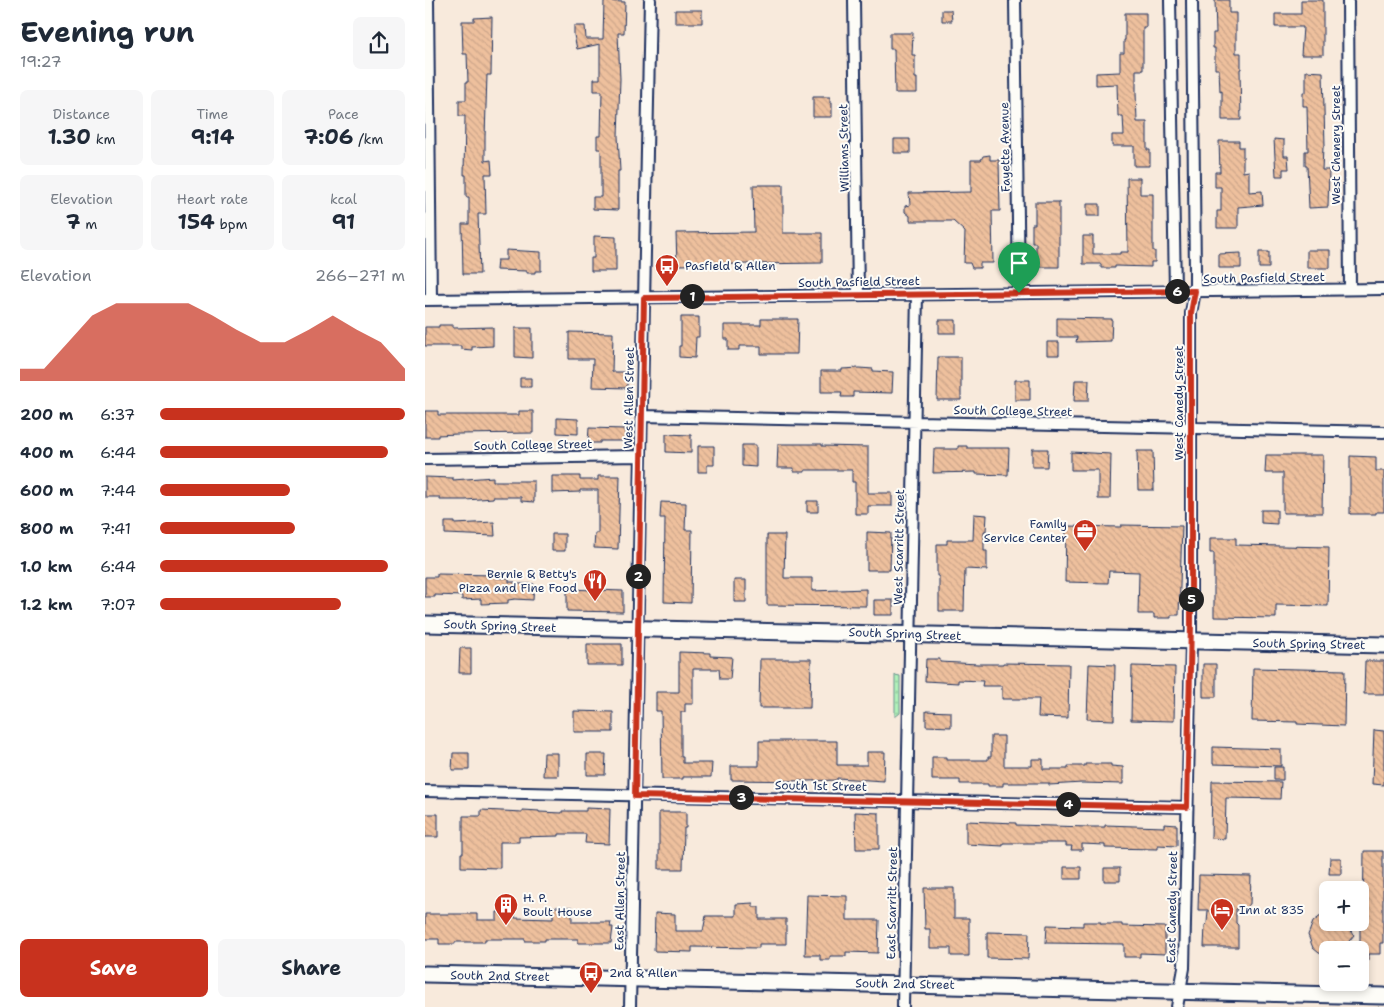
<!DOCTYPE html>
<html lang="en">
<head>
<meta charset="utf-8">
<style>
  body { margin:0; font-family:"Shantell Sans",sans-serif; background:#f6f6f7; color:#1f2937; height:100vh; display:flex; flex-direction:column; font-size:19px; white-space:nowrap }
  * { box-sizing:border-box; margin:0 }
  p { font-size:16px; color:#747a83 }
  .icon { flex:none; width:28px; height:28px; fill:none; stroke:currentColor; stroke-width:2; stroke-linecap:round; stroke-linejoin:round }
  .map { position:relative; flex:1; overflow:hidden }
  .side { display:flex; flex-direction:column; background:#fff; width:425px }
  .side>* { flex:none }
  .buttons { position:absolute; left:894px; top:881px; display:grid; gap:10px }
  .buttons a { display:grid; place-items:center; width:50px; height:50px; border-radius:8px; background:#fff; box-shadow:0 2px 8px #0003; font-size:25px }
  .pin { position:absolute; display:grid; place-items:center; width:42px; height:42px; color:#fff; margin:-51px -21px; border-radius:50% 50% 50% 0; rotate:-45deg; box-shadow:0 0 5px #0007 }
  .pin .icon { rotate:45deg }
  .km { position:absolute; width:25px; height:25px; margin:-12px; border-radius:50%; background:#222; color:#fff; font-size:14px; line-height:25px; text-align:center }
  .round { display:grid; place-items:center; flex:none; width:52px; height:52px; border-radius:8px; background:#f6f6f7 }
  .head { display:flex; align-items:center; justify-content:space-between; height:85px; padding:0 20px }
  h1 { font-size:28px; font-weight:700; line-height:38px }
  .figures { display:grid; grid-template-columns:repeat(3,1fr); gap:8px; height:85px; padding:5px 20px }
  .figures div { display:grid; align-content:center; border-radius:8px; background:#f6f6f7; text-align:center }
  .figures b { font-size:21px; font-weight:700 }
  .figures small { font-size:14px; font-weight:400 }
  .figures p { font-size:14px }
  .chart { height:140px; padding:10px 20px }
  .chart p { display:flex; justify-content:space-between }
  .chart svg { width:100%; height:90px; margin-top:5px; fill:#c8321e; opacity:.7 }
  .primary-button { display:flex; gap:10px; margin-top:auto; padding:10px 20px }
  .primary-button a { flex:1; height:58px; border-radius:8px; background:#c8321e; color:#fff; font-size:20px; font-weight:700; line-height:58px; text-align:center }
  .primary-button a+a { background:#f6f6f7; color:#1f2937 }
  ul { padding:0 20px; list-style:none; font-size:16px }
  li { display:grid; grid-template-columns:80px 60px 1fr; align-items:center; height:38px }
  li i { height:12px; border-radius:6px; background:#c8321e }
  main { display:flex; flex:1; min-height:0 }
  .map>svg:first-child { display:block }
  .grass { fill:url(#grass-dots); stroke:#66908c }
  .building { fill:url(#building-back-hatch); stroke:#1b2f5e }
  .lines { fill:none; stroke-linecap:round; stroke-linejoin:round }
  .street-casing { stroke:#1b2f5e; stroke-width:14 }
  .secondary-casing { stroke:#1b2f5e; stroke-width:19 }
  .street { stroke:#fdfcf7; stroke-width:10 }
  .secondary { stroke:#fdfcf7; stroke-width:15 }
  .route-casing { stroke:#fff; stroke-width:10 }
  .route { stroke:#c8321e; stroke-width:6 }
  .labels { text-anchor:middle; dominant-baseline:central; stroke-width:4; stroke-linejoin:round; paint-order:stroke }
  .street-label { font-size:12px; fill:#1b2f5e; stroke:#fdfcf7 }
  .poi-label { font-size:12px; fill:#1b2f5e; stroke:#fdfcf7; text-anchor:start }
</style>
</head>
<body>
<main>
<section class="side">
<div class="head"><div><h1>Evening run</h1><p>19:27</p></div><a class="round"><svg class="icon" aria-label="share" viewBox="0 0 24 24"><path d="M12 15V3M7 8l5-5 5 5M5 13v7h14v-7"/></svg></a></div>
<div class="figures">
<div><p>Distance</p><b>1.30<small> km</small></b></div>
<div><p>Time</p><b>9:14</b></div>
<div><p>Pace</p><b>7:06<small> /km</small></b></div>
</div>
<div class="figures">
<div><p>Elevation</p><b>7<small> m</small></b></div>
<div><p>Heart rate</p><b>154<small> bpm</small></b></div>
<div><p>kcal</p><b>91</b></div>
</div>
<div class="chart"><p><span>Elevation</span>266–271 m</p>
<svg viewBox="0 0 160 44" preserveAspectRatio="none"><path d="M0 44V38L10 38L20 25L30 12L40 6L50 6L60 6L70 6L80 12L90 19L100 25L110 25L120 19L130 12L140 19L150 25L160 38V44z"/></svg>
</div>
<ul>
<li><b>200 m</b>6:37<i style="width:100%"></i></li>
<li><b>400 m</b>6:44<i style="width:93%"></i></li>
<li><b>600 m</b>7:44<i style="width:53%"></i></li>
<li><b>800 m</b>7:41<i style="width:55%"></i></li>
<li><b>1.0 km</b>6:44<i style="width:93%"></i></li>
<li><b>1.2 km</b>7:07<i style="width:74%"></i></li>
</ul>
<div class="primary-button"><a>Save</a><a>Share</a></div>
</section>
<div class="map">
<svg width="959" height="1007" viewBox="0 0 959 1007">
  <defs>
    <pattern id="grass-dots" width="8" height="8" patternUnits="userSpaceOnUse" patternTransform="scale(1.25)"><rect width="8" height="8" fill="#b0f1b9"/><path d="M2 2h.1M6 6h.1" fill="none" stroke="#97cfa1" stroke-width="1.8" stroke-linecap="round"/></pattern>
    <pattern id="building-back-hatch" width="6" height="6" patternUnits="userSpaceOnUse" patternTransform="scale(1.25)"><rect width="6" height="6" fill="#eec09d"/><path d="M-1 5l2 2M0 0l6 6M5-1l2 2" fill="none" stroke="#cca58a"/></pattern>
  </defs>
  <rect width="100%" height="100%" fill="#f8eadc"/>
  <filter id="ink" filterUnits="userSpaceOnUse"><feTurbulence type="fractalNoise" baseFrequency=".02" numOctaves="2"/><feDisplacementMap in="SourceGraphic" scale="10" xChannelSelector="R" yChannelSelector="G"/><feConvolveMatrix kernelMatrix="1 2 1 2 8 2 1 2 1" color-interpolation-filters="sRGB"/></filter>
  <g filter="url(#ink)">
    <path class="grass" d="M470,675L475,676V713L470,717Z"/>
    <path class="building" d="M790,0H804V13H811V53H816V69H815L816,120H797V91L795,92L794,69H790V48H788V33H791Z
      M876,0H898V55H876L878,27H850V14H876Z
      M179,1L200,2L199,33H193L195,79L193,136L195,171H193V210L168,209V197H176V152L175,149H172V136H176L177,91H169V79H175V44L152,49L149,35V26H160L161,39H178Z
      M250,10H277V23H250Z
      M517,10H526L527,21H517Z
      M700,13H721V28H718V70H711V92L712,122H722V150H725V166H709V146H687V135H699L698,116H693L692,84L671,85V73L695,72V53H699V40H700Z
      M67,17L66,75H62L60,137V161L66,160L67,174H60L61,214H53L55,274H38L37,224H44V197H41V175H39L40,116H34V100H41V82H43L42,54H38L37,21H49V18Z
      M465,33H488L487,55H490V78H492V93H470L469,49H465Z
      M881,71L898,72L900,146L898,147L897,170H904L903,207L884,208L882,166H880V151H883L882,106H878V92H881Z
      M388,97H405V103H407V117H388Z
      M469,139H485V153H469Z
      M849,139L859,140V156H863L864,169H858V176H851Z
      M794,141H814V147H818V172L824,171V192L837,191L838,205L813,207V228H792V211H796V187H790V172H795Z
      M565,155V160H574L575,211H567L568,263H555V268H547L545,263H539L540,232L528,221H485V216L480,212V206L485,205L484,193L546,192V160H556L558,156Z
      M702,178H715V194H728V251H730V262H726V267L690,266V268H676V264H658V236H668V254H695V252H703Z
      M328,185H358V233H397V263L252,265L251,233L329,232Z
      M610,202H634V267H611V243H607V224H610Z
      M662,204H675V216H662Z
      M169,236L191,237V271H166V258H169Z
      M81,250L116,252V271H110V273H102V271L71,270L72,260H81Z
      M882,250H905V268H882Z
      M834,252H844V268H834Z
      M816,253V268H794V254Z
      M256,317H274V337H271L270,358L254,357V346H256Z
      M632,318L687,319L686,341L651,342L652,337H632Z
      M336,319H373L372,354H336V346H314V350H303V339H299V325H336Z
      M514,320H531V333H514Z
      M14,325H28V328L68,327V346L47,347V350L36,349V346H0V327H14Z
      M90,328H107V358L90,357Z
      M144,332L188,333L187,372H202V388L167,387L168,359H144Z
      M622,342H634V355H622Z
      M513,357H536V400H512Z
      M434,368L448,369V371L468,372L467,393L428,392V397H416L417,392H396V371H417V369Z
      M95,378H106V387H95Z
      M590,380H605V400H590Z
      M650,380H664L663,401H649Z
      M0,411H13V415H94V411H108V433L32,434L13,435V437H0Z
      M132,418L153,419V434L132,433Z
      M164,428L200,429V441H175V443H163Z
      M241,434L266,435V453L241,452Z
      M353,444H397V446L443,447V493H467V506H443V514H430V482H427V470H380V472H369V468H352Z
      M317,445H331V467L317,466Z
      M273,446H289V465H282V472H273Z
      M533,446H542V448H584L583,475L551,474V472L508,473L509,449H533Z
      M607,449H623L622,467H607Z
      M712,451H728L729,490H713Z
      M646,452L686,454L685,499H673V470H646Z
      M841,455H898L897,513H858V473H840Z
      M925,456L951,457V471H959V512H951V514H925Z
      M127,476H155V480H173V476H195L193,549L169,548L170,533H173V490H155V492L127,493Z
      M0,477L28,478V480L68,477V481H109V502L96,501V497H68V498L41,500H15V497H0Z
      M382,501H393V512H382Z
      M236,502L261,503L260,530H267L266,603L239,602L240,518H235Z
      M836,510H852V524L836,523Z
      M549,514L562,515L561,531H559V551H562V570L540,569L539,611H514V576H512V544H522V540H548Z
      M20,522H30V524L69,522L70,536L20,534Z
      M696,525L757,526L754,615H746V618H729V614H713L714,572L684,571L683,583L640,582L641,526L696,527Z
      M442,532L466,533L465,570H442Z
      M127,534H140V551H127Z
      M342,535H360L359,578H387V591L441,589V606L342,605Z
      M785,538H811V545L904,547L903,606L851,605V618L789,617V553H785Z
      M12,574L71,575V578H84V582H90V584H109L108,600L90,599L83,600V603L56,604V599L37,600V596L10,595V597H0V577H12Z
      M309,580H321V602H309Z
      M142,589L198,591V612L142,611Z
      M449,600H468V615H449Z
      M162,644H197V665H162Z
      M35,648H46V673H34Z
      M254,652L285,653V656L307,657L305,679H295L294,669H268V704H260V712H256V757H258V763H287L286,777H258V779H237L236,711H231V692H254Z
      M335,659H386L385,708H334Z
      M501,659H515V662L553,664H578V663L644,664L643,718L613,717L614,699H577V686H557L558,681L533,680V683L500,681Z
      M940,661H959V694H939Z
      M664,664L690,665L689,720L662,719Z
      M778,664H791V697H778Z
      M707,666L750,667L749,721L706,720Z
      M828,668L920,670L919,726L872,724V722L827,721Z
      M149,711L188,712V732H149Z
      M501,711L526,712V727L501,726Z
      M949,730L959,731V785L947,784Z
      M566,736H579V766H607V759H618V769H643V766H660V764H686V766L698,767V784L657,783L624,785V783H578V786H563V784H535V780H507V757H521V760H563V757H566Z
      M334,741H412V765H442V752H460L459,781L412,778V780L382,781L306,780V766H334Z
      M788,747L856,749V766L788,764Z
      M28,753H44V770H27Z
      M119,753H133V776H118Z
      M162,754H181L180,775H162Z
      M849,767H858V780H849Z
      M787,781L856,782L855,799L801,798L800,839L786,838Z
      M161,808L185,809L184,844L160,843L161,834H134V836L94,837V842H75V868L36,867V853H38V816H56V810L98,812V810L114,811V812L137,813V811H161Z
      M234,812H261V828H259L258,869H234Z
      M430,812L454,813V849H431Z
      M0,814H13V837H0Z
      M541,821L591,823V825L664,827H680V825L739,827V824L752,825V846L733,845V849L680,848V845L657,844V850H646L647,846H641V843H578V846L541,844Z
      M939,851H958V943H955V954H944V960H935V927H938Z
      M905,858H916V874H904Z
      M639,867H656V879H639Z
      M679,868H695V881H679Z
      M774,875L826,876L825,904L820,908L811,909V923L813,925V947H779L780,925L782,923L783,910H773Z
      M499,888H529V918H544V956H526V948H505V929H500Z
      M382,895L422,896V920H454L453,953L421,952V956H405V960H395V955H380Z
      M328,903V907H334V919H361V944H334V948L267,947V952L229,951L230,913L250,914V931H278L281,916H311V904Z
      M128,907H147V922H186L185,927H188L186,943H153V939H120V941H100V939H60V942H30V944H14V939H0V914H52V920H72V912H90V918L128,919Z
      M902,911V922H920L929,935L917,950H902V955L894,953L888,948L883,935L888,922Z
      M658,922H676V924H697V926L740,927V954L715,953V957H699V944L621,943L622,925L658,926Z
      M562,932L604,933L603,959L562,958Z"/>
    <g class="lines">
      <g class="street-casing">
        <path id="street" d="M3,0L6,300
          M429,0L433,295
          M590,0L594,293
          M745,0L750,291
          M923,0L925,289
          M0,300L959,289
          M217,416L959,432
          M0,459L216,456
          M0,791L762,807
          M205,1007L225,0
          M478,1007L492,294
          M752,1007L759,968L766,641V313L770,291V272L767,0"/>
      </g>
      <g class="secondary-casing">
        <path id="secondary" d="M0,624L959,645
          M0,974L959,996"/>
      </g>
      <use href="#street" class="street"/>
      <use href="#secondary" class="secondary"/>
    </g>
  </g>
  <g class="lines" filter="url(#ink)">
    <g class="route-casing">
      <path id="route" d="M770,291L766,313V623L762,807L210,796L219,298Z"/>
    </g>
    <use href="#route" class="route"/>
  </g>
  <defs>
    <g id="bus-pin" transform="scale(1.25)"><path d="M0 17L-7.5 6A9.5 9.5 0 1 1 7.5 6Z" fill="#c8321e" stroke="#fdfcf7"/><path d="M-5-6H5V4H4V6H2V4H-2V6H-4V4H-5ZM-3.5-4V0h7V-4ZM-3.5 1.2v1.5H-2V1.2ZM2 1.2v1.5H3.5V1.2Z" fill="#fff"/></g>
    <g id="office-pin" transform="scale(1.25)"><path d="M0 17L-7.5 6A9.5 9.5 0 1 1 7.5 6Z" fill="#c8321e" stroke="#fdfcf7"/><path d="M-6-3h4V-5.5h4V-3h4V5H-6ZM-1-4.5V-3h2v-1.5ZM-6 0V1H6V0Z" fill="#fff"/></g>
    <g id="restaurant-pin" transform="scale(1.25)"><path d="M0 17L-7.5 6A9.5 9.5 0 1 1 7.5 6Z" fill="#c8321e" stroke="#fdfcf7"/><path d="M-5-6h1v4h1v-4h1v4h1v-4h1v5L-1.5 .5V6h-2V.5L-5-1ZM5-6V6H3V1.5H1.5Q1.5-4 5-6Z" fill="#fff"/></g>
    <g id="building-pin" transform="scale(1.25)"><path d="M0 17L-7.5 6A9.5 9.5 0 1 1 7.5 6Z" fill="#c8321e" stroke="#fdfcf7"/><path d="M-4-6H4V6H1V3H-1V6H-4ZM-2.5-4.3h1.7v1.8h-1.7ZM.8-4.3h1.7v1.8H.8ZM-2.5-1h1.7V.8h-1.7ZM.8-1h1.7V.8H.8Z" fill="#fff"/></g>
    <g id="hotel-pin" transform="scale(1.25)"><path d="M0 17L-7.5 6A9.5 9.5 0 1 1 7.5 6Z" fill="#c8321e" stroke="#fdfcf7"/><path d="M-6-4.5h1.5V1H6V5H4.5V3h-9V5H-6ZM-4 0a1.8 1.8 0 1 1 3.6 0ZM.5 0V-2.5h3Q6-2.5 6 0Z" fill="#fff"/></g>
  </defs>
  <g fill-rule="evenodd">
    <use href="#bus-pin" x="242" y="266"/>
    <use href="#office-pin" x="660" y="531"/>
    <use href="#restaurant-pin" x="170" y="581"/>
    <use href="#building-pin" x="81" y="905"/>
    <use href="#hotel-pin" x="797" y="910"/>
    <use href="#bus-pin" x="166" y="973"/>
  </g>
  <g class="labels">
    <g class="street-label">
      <text transform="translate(911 145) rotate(-90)">West Chenery Street</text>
      <text transform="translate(580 147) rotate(-91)">Fayette Avenue</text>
      <text transform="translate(419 148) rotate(-91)">Williams Street</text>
      <text transform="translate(839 278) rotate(-1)">South Pasfield Street</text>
      <text transform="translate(434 282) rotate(-1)">South Pasfield Street</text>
      <text transform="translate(204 398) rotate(-89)">West Allen Street</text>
      <text transform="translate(754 403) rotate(-90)">West Canedy Street</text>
      <text transform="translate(588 411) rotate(1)">South College Street</text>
      <text transform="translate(108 445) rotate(-1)">South College Street</text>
      <text transform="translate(474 547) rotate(-89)">West Scarritt Street</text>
      <text transform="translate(75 626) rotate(2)">South Spring Street</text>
      <text transform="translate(480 634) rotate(2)">South Spring Street</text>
      <text transform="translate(884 644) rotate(1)">South Spring Street</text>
      <text transform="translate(396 786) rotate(1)">South 1st Street</text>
      <text transform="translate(195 901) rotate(-89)">East Allen Street</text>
      <text transform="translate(467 903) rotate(-89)">East Scarritt Street</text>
      <text transform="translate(747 907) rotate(-89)">East Canedy Street</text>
      <text transform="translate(75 976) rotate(1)">South 2nd Street</text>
      <text transform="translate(480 984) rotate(1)">South 2nd Street</text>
    </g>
    <g class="poi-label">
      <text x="260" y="266">Pasfield &amp; Allen</text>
      <text x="642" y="524" text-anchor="end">Family<tspan x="642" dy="14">Service Center</tspan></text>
      <text x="152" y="574" text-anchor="end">Bernie &amp; Betty's<tspan x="152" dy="14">Pizza and Fine Food</tspan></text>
      <text x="98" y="898">H. P.<tspan x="98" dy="14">Boult House</tspan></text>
      <text x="814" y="910">Inn at 835</text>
      <text x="184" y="973">2nd &amp; Allen</text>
    </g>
  </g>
</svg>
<div class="buttons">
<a>+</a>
<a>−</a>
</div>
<div class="pin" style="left:594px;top:293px;background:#1e9e55"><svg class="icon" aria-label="arrive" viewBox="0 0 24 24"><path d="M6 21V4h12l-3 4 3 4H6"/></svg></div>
<b class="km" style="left:267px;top:296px">1</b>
<b class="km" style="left:213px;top:576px">2</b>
<b class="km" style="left:316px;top:797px">3</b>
<b class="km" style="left:643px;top:804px">4</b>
<b class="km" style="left:766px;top:599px">5</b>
<b class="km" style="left:752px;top:291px">6</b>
</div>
</main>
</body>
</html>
